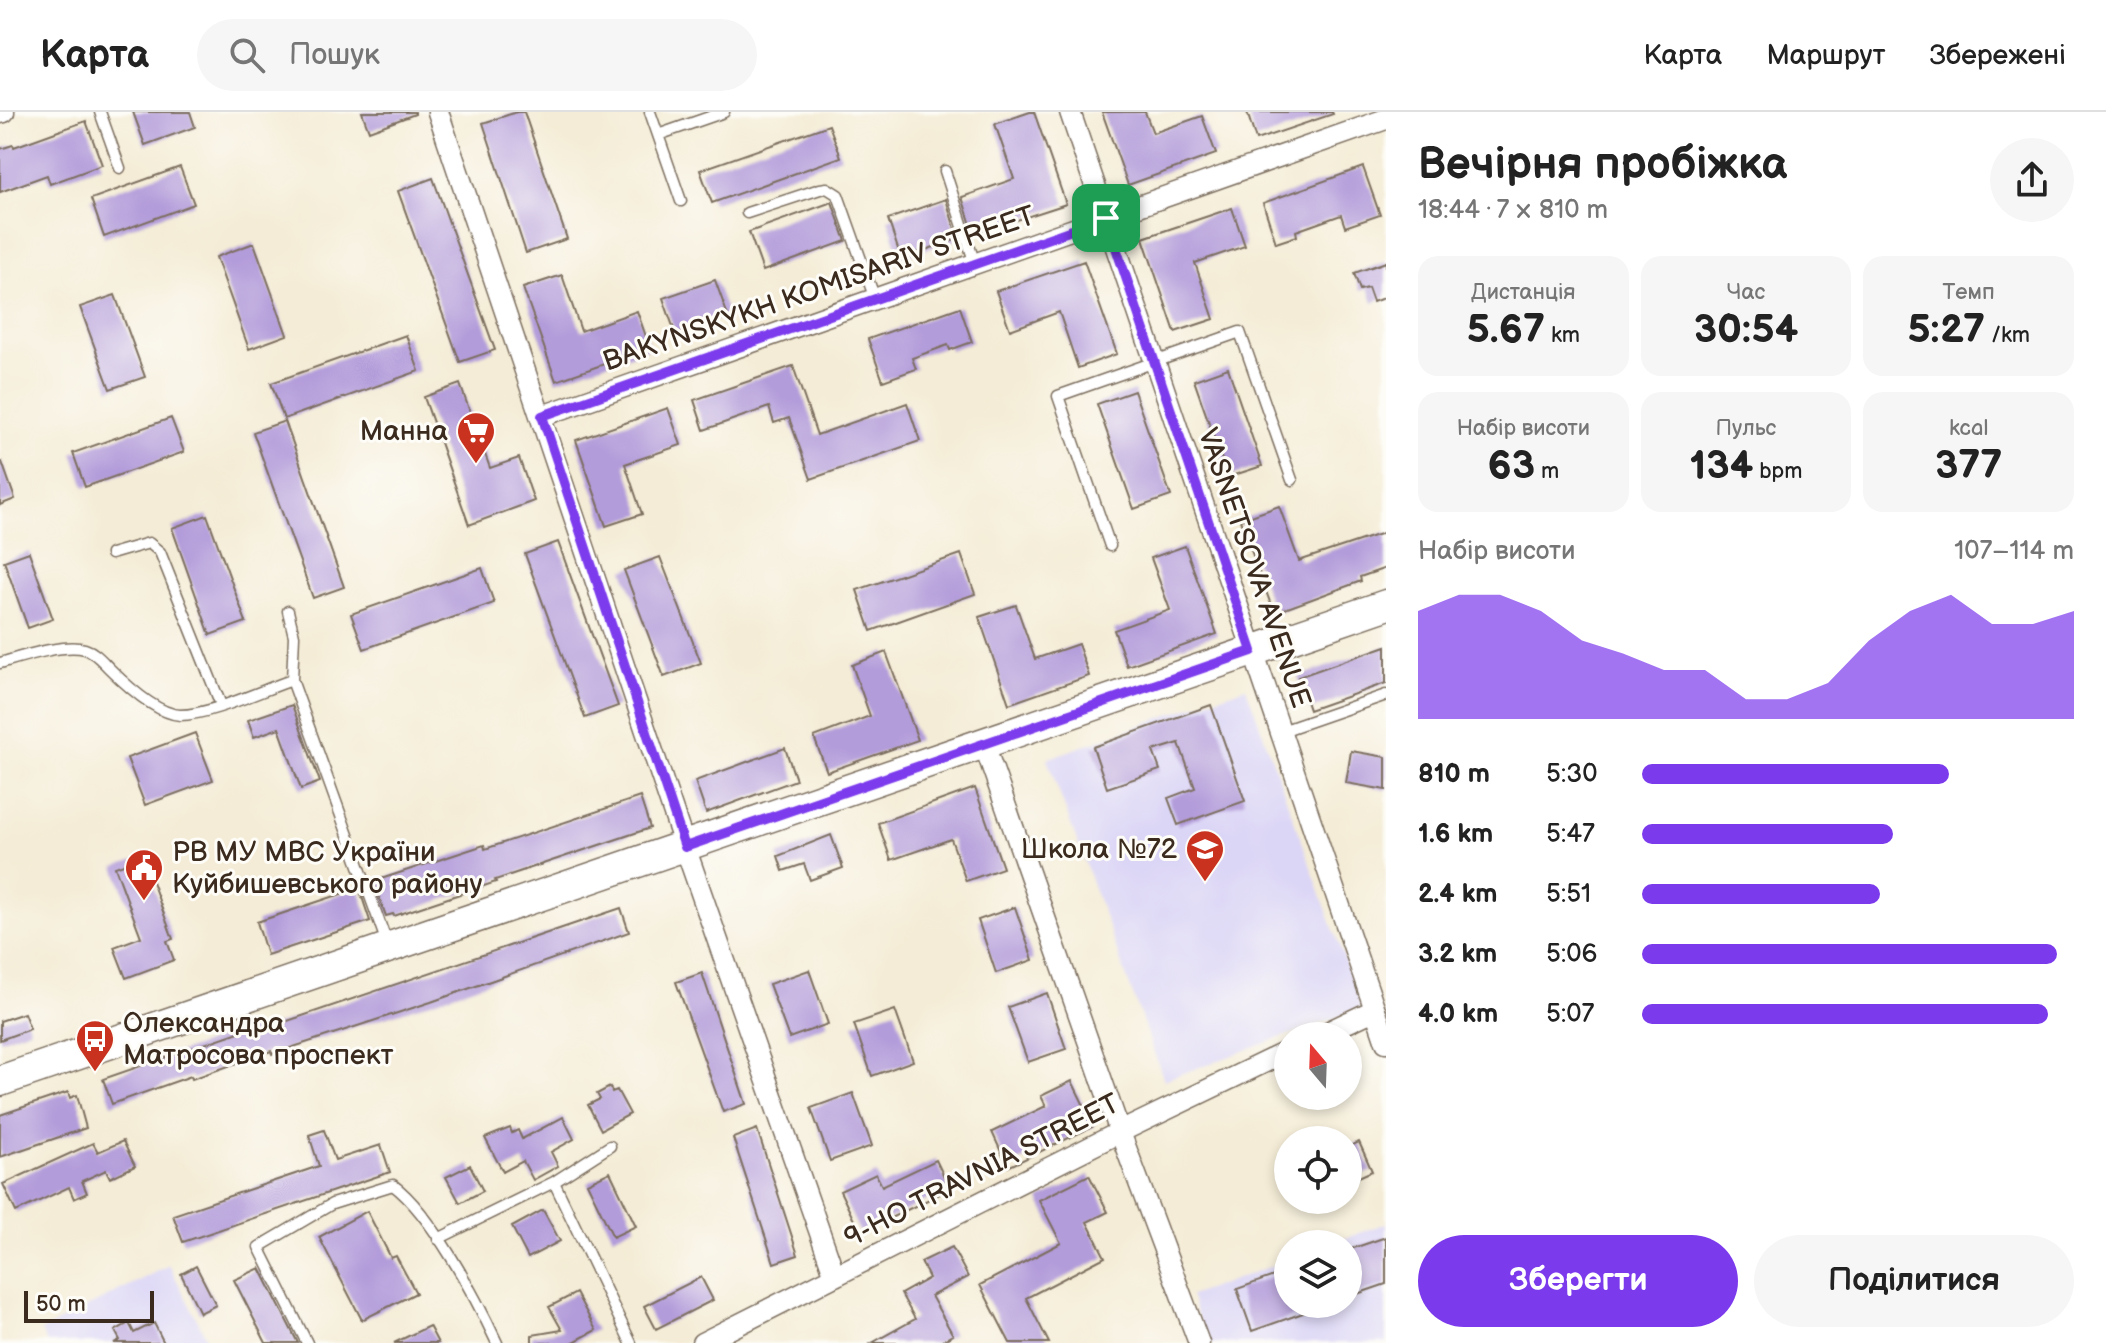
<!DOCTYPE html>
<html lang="uk">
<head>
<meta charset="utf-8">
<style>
  body { margin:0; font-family:"Balsamiq Sans",sans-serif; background:#f6f6f6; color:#222; height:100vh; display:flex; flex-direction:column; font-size:30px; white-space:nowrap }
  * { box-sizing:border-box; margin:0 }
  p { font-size:26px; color:#767676 }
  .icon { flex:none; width:44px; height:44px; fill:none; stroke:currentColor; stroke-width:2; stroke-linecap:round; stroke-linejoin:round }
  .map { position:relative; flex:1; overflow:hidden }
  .drawer { display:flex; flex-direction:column; background:#fff; width:720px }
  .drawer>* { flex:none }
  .needle { width:52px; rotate:341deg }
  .tools { position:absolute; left:1274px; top:910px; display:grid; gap:16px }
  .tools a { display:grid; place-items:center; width:88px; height:88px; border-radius:50%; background:#fff; box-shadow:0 4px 12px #0003; font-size:40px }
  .scale { position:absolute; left:24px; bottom:20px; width:130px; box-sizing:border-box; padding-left:8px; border:4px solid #3b2a1e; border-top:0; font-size:22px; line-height:28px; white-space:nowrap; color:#3b2a1e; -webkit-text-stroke:6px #fdfcf7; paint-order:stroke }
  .pin { position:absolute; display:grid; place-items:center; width:68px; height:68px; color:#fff; margin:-34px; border-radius:16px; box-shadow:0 4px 12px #0006 }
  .round { display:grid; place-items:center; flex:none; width:84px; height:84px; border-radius:42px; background:#f6f6f6 }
  .headline { display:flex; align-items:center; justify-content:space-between; height:136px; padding:0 32px }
  h1 { font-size:44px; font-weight:700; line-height:60px }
  .stats { display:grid; grid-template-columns:repeat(3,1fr); gap:12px; height:136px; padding:8px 32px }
  .stats div { display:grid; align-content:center; border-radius:20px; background:#f6f6f6; text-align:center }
  .stats b { font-size:40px; font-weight:700 }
  .stats small { font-size:22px; font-weight:400 }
  .stats p { font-size:22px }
  .chart { height:224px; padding:16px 32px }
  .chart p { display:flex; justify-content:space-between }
  .chart svg { width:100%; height:144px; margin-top:8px; fill:#7c3aed; opacity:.7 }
  .primary-button { display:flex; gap:16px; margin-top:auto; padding:16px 32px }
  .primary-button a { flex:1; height:92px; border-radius:48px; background:#7c3aed; color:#fff; font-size:32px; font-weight:700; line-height:92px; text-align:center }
  .primary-button a+a { background:#f6f6f6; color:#222 }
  ul { padding:0 32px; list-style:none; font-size:26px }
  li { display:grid; grid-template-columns:128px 96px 1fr; align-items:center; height:60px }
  li i { height:20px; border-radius:10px; background:#7c3aed }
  header { display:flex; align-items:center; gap:48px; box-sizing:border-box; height:112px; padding:0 40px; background:#fff; border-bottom:2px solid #e0e0e0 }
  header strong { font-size:38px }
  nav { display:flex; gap:44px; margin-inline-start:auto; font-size:28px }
  .search { width:560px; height:72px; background:#f6f6f6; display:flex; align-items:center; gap:20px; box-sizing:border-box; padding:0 28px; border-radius:44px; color:#767676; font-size:30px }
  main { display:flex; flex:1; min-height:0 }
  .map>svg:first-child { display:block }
  .built { fill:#dcd6f6 }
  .building { fill:#b39cda }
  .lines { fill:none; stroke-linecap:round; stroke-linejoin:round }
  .lane-casing { stroke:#7c6e5e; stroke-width:13 }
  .street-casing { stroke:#7c6e5e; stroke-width:23 }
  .secondary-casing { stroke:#7c6e5e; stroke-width:33 }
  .lane { stroke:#fff; stroke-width:10 }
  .street { stroke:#fff; stroke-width:20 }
  .secondary { stroke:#fff; stroke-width:30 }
  .route-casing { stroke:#fff; stroke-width:16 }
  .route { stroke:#7c3aed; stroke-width:10 }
  .labels { text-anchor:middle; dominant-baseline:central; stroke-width:6; stroke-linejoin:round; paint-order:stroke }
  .street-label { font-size:28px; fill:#3b2a1e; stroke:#fdfcf7 }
  .poi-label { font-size:28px; fill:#3b2a1e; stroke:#fdfcf7; text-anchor:end }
</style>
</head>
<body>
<header>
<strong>Карта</strong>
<div class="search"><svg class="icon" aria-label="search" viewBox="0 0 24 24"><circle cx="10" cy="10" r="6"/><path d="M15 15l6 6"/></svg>Пошук</div>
<nav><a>Карта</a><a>Маршрут</a><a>Збережені</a></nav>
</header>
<main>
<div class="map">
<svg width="1386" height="1231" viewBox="0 0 1386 1231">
  <rect width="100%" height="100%" fill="#fdfcf7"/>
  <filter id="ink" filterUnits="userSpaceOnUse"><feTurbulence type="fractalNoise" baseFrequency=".0125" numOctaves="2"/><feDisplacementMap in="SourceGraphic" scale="16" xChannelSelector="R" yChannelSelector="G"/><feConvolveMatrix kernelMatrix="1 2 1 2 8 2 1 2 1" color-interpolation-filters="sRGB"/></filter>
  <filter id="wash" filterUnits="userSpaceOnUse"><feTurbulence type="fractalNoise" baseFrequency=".006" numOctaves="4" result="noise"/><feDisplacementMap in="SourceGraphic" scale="32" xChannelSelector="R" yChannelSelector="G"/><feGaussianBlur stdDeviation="1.8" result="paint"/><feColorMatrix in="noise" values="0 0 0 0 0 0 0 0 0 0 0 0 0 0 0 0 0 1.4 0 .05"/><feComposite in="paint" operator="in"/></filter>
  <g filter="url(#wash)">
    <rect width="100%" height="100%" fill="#f4ecd6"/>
    <path class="built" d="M1246,575L1362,896L1164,968L1047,647Z
      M1386,1111V1231H1208L1190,1184L1288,1148V1192H1348V1132H1330Z
      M169,1153L209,1231H47L41,1219Z"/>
    <g id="blocks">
      <path class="building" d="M133,0H190L195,15L145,33Z
        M362,0H415V2L369,19Z
        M517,0H524L567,127L526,141L483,11Z
        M1030,0H1034L1066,92L974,122L962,85L1014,67L995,12Z
        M1102,0H1145L1153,21L1202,4L1216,42L1128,73Z
        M1247,0H1332L1333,2L1256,28Z
        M86,9L102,53L50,72L47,63L0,80V37L13,33L14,35Z
        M829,13L841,45L712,91L700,58Z
        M180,55L194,92L104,125L91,87Z
        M1363,55L1380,103L1345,115L1341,103L1296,119L1297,124L1276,131L1263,91Z
        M433,66L495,238L460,250L398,79Z
        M946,87L958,127L901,146L888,107Z
        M832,90L846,129L763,159L749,120Z
        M1232,96L1245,134L1195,151L1214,207L1175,220L1143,126Z
        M254,131L287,223L249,237L216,145Z
        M1084,149L1117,242L1078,256L1059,200L1010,218L996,179Z
        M1386,150V185L1373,190L1368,176L1360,178L1354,161Z
        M562,163L581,219L637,199L650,236L556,269L523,176Z
        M715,168L728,204L676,223L663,186Z
        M115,183L145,265L110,277L80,195Z
        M960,195L972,230L950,238L948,233L912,246L916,257L883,269L868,227Z
        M406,223L419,259L284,307L271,271Z
        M793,254L817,323L907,291L920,329L811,367L789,306L774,311L769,295L704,318L694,288Z
        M1228,256L1262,354L1228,365L1194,268Z
        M460,272L490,356L519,346L534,389L469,413L424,285Z
        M1134,279L1171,384L1134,397L1097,292Z
        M668,296L681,333L625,352L642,402L606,414L576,328Z
        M171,306L184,340L85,375L73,341Z
        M285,309L344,475L313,486L253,320Z
        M2,350L15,387L0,393V351Z
        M1279,394L1299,449L1386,420V456L1360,465L1361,469L1274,501L1240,408Z
        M207,403L246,510L210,523L172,416Z
        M558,430L618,594L585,606L525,442Z
        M1185,434L1217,522L1127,554L1114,518L1170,498L1151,446Z
        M29,440L53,507L28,516L4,449Z
        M961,442L975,482L871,519L857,478Z
        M660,445L701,551L664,565L624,458Z
        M482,456L494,491L364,537L351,502Z
        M1016,493L1035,547L1078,532L1089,564L1009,592L979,505Z
        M1386,534V571L1309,598L1298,565Z
        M886,540L918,628L827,660L814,625L870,604L852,553Z
        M292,593L320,670L301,677L279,616L254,625L248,608Z
        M1211,593L1245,689L1178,713L1168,686L1195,676L1179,631L1153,639L1160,658L1107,676L1093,635Z
        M195,621L213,668L145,693L127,646Z
        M785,636L796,668L706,701L695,669Z
        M1351,639L1386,645V678L1346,671Z
        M975,676L1003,756L966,769L951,727L891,748L878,711Z
        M640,685L650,716L495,768L496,770L394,804L393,802L386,804L374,771L381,767L484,733L485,737Z
        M831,723L843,756L810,768L804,752L783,759L778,744Z
        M143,745L173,827L167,829L174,848L126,866L114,835L141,825L115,755Z
        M359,776L370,809L267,843L257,810Z
        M1015,795L1033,848L996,861L978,808Z
        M621,796L629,820L431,890L272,942L271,939L192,967L191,964L112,992L103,967L256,914L258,919Z
        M809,858L828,912L789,926L769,872Z
        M702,861L746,992L723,1000L676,870Z
        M1047,881L1066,937L1028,950L1008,895Z
        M895,898L913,949L872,964L854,912Z
        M24,901L30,917L0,928V909Z
        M1072,969L1094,1014L1008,1055L992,1020L1046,994L1041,984Z
        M610,975L612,980L617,978L630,1002L601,1018L588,993L600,987L597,982Z
        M68,980L70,986L77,983L86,1016L0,1045V1003Z
        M853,981L872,1034L830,1049L811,996Z
        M563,1005L574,1027L551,1040L558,1054L533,1068L523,1049L503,1060L485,1026L510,1016L512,1021L518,1018L522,1027Z
        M757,1017L798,1143L774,1151L733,1026Z
        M324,1018L335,1048L381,1033L390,1060L183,1130L173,1103L319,1054L309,1023Z
        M123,1029L135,1054L110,1066L106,1058L82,1069L87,1081L74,1087L69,1075L16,1100L3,1072L93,1031L98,1040Z
        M1359,1030L1372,1059L1348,1070V1035Z
        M936,1048L950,1077L860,1121L840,1079L876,1062L882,1074Z
        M470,1053L483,1079L460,1091L446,1065Z
        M610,1060L636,1114L613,1125L587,1071Z
        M1089,1063L1108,1100L1087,1110L1105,1145L1026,1186L1049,1231H1010L980,1173L1061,1131L1039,1088Z
        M543,1098L560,1129L528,1146L512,1115Z
        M367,1099L391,1146L396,1144L416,1181L362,1208L319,1125Z
        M1386,1125V1172L1348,1185V1138Z
        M952,1135L968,1165L931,1184L953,1223L938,1231H872L915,1207L901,1182L929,1166L921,1150Z
        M196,1154L216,1193L200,1201L181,1162Z
        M260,1156L298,1231H266L234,1168Z
        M1288,1159V1192H1322L1323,1194L1252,1219L1237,1177Z
        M701,1165L713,1188L656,1217L644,1194Z
        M576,1181L596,1218L572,1231H532V1223L562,1218L549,1195Z
        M129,1211L134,1221L154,1211L164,1231H114L120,1228L115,1219Z
        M429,1214L438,1231H394Z"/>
    </g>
  </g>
  <g filter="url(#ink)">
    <use href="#blocks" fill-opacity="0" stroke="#7c6e5e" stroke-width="2"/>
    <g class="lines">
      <g class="lane-casing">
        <path id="lane" d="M100,0L120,56
          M650,0L681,89
          M658,23L724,0
          M945,59L975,152
          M747,101L820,77L827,76L838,83L875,187
          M1110,434L1058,284L1240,220L1292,368
          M111,442L149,431L160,440L221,593
          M288,499L294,524L292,568L388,834
          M0,551C21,545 64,531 85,537C95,540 102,549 109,556C125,572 157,602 180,603C210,603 262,578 292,568
          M1279,620L1386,583
          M554,1070L631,1231
          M438,1127L554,1070L610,1034
          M307,1231L259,1135L332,1092L393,1073C432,1102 476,1186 497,1231"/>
      </g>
      <g class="street-casing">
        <path id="street" d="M438,0L685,735L835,1164
          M1070,0L1386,930
          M0,1L4,0
          M542,304L1386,7
          M984,632L1120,1020L1199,1231
          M1319,924L1374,898
          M702,1231L1120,1020L1288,939"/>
      </g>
      <g class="secondary-casing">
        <path id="secondary" d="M0,969L1386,493"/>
      </g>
      <use href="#lane" class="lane"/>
      <use href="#street" class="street"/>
      <use href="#secondary" class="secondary"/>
    </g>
  </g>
  <g class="lines" filter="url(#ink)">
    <g class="route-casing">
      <path id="route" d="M1106,106L1252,539L685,735L542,304Z"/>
    </g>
    <use href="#route" class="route"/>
  </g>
  <defs>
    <g id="supermarket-pin" transform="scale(2)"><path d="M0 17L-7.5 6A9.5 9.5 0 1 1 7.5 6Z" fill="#c8321e" stroke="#fdfcf7"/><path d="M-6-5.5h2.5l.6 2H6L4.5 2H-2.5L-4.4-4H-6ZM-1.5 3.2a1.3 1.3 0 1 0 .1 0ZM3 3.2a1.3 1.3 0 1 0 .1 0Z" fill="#fff"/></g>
    <g id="school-pin" transform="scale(2)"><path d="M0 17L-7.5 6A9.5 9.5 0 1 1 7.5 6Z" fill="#c8321e" stroke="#fdfcf7"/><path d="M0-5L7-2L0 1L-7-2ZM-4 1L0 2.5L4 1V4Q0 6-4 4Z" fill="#fff"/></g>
    <g id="civic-pin" transform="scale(2)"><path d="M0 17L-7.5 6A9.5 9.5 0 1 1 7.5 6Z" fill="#c8321e" stroke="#fdfcf7"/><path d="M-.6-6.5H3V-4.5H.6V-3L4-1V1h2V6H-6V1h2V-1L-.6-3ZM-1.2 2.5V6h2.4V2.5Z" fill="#fff"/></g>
    <g id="bus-pin" transform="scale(2)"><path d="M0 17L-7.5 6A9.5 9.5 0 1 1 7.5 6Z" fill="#c8321e" stroke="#fdfcf7"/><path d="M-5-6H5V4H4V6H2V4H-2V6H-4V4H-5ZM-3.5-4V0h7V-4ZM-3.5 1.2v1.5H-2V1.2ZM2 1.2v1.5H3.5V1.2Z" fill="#fff"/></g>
  </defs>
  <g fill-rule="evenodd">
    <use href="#supermarket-pin" x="476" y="319"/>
    <use href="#school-pin" x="1205" y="737"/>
    <use href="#civic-pin" x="144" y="756"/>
    <use href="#bus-pin" x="95" y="927"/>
  </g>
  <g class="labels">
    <g class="street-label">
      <text transform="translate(819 177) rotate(-19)">BAKYNSKYKH KOMISARIV STREET</text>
      <text transform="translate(1254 456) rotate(71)">VASNETSOVA AVENUE</text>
      <text transform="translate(982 1059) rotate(-27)">9-HO TRAVNIA STREET</text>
    </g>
    <g class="poi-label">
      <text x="448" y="319">Манна</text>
      <text x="1177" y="737">Школа №72</text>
      <text x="172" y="740" text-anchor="start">РВ МУ МВС України<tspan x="172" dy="32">Куйбишевського району</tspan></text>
      <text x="123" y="911" text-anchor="start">Олександра<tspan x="123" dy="32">Матросова проспект</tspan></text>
    </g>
  </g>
</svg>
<div class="tools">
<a><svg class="needle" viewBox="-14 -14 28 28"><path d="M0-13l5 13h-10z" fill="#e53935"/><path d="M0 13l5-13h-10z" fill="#767676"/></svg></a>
<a><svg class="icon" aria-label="locate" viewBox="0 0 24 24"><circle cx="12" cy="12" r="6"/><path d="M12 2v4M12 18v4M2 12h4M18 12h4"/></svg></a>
<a><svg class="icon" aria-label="layers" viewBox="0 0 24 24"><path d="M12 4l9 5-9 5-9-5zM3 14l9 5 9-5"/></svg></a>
</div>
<div class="scale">50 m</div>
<div class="pin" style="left:1106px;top:106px;background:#1e9e55"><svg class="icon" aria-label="arrive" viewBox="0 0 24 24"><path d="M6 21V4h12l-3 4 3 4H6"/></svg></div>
</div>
<section class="drawer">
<div class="headline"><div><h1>Вечірня пробіжка</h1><p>18:44 · 7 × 810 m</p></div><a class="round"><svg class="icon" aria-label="share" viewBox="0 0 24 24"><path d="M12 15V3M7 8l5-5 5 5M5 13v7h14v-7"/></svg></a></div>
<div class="stats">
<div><p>Дистанція</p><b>5.67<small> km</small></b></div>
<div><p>Час</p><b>30:54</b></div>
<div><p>Темп</p><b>5:27<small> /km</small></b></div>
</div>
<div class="stats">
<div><p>Набір висоти</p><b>63<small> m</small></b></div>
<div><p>Пульс</p><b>134<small> bpm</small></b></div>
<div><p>kcal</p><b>377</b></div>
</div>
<div class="chart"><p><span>Набір висоти</span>107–114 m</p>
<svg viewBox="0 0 160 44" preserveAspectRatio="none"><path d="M0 44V11L10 6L20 6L30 11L40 20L50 24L60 29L70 29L80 38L90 38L100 33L110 20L120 11L130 6L140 15L150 15L160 11V44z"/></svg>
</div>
<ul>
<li><b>810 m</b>5:30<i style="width:71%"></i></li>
<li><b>1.6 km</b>5:47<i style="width:58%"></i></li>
<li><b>2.4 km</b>5:51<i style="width:55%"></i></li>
<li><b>3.2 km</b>5:06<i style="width:96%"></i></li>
<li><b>4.0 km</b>5:07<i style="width:94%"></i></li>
</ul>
<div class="primary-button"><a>Зберегти</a><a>Поділитися</a></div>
</section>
</main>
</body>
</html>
